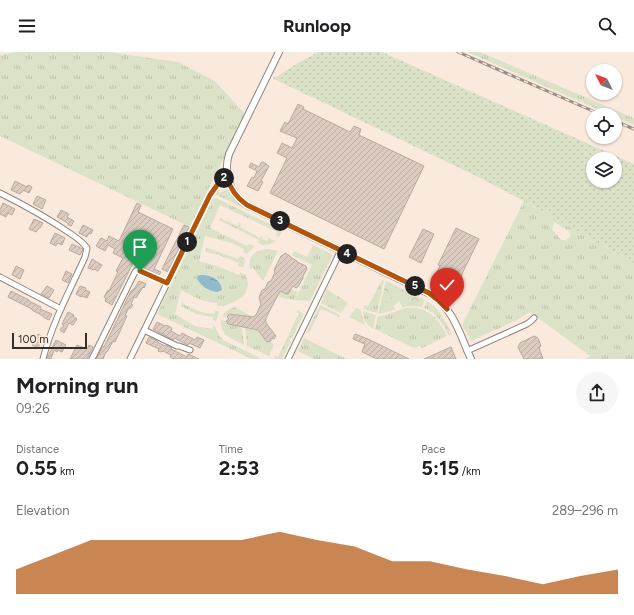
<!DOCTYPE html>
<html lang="en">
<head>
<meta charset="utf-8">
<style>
  body { margin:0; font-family:Figtree,sans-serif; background:#f6f6f6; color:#202124; height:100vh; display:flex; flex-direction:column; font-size:15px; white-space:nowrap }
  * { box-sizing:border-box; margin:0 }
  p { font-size:13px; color:#757577 }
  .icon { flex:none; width:22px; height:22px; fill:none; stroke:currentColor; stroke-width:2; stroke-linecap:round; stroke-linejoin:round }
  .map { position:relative; height:307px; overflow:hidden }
  .drawer { display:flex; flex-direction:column; background:#fff; flex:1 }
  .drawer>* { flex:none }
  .needle { width:26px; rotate:312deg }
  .controls { position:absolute; left:586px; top:12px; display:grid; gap:8px }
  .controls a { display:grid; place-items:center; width:36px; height:36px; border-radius:50%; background:#fff; box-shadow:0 1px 3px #0004; font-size:20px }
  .scale { position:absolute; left:12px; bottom:10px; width:75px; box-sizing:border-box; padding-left:4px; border:2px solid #36302b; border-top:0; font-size:11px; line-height:14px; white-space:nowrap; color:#36302b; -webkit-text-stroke:3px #f9eadd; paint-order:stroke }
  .pin { position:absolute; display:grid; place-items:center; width:34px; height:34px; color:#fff; margin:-41px -17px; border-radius:50% 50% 50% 0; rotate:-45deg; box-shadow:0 0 4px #0007 }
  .pin .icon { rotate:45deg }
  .km { position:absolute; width:20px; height:20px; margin:-10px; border-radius:50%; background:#222; color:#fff; font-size:11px; line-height:20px; text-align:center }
  .round { display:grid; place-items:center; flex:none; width:42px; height:42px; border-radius:21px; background:#f6f6f6 }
  .headline { display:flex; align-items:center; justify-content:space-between; height:68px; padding:0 16px }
  h1 { font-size:22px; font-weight:700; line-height:30px }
  .stats { display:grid; grid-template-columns:repeat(3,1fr); gap:6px; height:68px; padding:4px 16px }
  .stats div { display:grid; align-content:center }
  .stats b { font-size:20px; font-weight:700 }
  .stats small { font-size:11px; font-weight:400 }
  .stats p { font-size:11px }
  .chart { height:112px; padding:8px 16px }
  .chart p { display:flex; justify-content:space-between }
  .chart svg { width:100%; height:72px; margin-top:4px; fill:#b45309; opacity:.7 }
  header { display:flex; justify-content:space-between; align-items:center; height:52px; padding:0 16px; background:#fff; font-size:18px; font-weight:700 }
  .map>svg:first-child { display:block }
  .grass { fill:url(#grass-tufts); fill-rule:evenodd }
  .forest { fill:url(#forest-crowns) }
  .park { fill:url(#park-dots); fill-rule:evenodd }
  .water { fill:url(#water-ripples) }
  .building { fill:url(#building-hatch); stroke:#b9a99e }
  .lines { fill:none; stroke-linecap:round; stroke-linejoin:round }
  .minor-casing { stroke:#928579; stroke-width:7 }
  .tertiary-casing { stroke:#928579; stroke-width:8 }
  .minor { stroke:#fff; stroke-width:5 }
  .tertiary { stroke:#fff; stroke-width:6 }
  .rail-casing { stroke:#9a8f86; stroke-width:3 }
  .rail { stroke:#f9eadd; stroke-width:1.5; stroke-dasharray:4.5; stroke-linecap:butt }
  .route-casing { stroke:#fff; stroke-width:8 }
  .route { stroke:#b45309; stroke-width:5 }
</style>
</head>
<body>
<header><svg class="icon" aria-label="menu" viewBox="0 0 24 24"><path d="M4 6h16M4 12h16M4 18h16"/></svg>Runloop<svg class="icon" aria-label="search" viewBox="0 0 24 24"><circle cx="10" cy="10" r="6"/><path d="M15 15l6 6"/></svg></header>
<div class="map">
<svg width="634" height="307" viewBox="0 0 634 307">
  <defs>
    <pattern id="grass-tufts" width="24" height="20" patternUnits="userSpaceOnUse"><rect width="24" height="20" fill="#dce2c8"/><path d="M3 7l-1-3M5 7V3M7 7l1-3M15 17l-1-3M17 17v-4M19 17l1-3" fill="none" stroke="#bdc2ac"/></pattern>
    <pattern id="forest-crowns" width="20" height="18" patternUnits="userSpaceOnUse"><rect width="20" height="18" fill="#dce2c8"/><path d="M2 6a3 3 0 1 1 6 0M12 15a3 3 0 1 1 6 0" fill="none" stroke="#bdc2ac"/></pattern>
    <pattern id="park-dots" width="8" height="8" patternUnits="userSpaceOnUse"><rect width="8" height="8" fill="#dce2c8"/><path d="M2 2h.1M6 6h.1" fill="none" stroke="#bdc2ac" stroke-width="1.8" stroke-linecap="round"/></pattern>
    <pattern id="water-ripples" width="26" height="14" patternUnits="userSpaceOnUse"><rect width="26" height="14" fill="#92bacf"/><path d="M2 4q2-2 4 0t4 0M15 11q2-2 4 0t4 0" fill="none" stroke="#7898a8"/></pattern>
    <pattern id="building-hatch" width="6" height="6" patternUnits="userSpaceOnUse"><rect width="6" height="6" fill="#dccbc0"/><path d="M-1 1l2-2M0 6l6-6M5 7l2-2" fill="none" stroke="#bdafa5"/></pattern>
  </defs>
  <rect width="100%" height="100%" fill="#f9eadd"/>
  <path class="grass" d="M16,0H108L178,10L215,29L245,62L190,175L0,84V3Z
    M467,0H480L634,66V73L615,65V63H611Z
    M221,125L224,126L226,133L225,134L218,137L219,141L226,138H229L237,149L248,157L249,159L213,141L219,127Z
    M216,146L282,178L280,184L278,185L276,183L277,180L220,153L210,176L247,194L249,192L254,194V195L247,202L243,200L244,197L232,191L205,184L199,209L217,214L239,223L240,220L245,223L247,226L248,233L245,242L238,248L224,254H217V251C202,250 194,245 181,238L175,262L195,274L212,277L213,274H215L219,283L223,288L260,306V307H252L157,262L212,148Z
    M524,149L634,211V307H586L590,304L530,260L515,269L471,289L462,273ZM554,170L570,180V185L566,188H561L552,177Z
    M220,166L237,174L239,171L241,172L240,175L260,186L261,184L263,185L262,187L267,189L269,186L276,189C270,193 264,194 258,191L259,188L219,168Z
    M313,193L332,202V204L310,249L295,248L312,213L292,203L294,199L307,205Z
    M206,196L217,199L238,207L240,204L245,207L244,214L242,215L238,214L239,211L219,203L205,200Z
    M269,197L278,199L263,229L253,216L250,217C247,203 257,197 269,197Z
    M382,228L384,229L377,261L364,257V253L368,254Z
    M291,237L298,240L294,248L282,246L278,244L279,239L286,242H288Z
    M327,237L348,251L341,261L321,251Z
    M395,243L398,244C403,250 406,248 413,249C417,249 420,251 423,252L422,255L411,254L403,255L399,249L393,254L396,257L383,261L378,262L382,246L387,248H389L393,244Z
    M427,249C440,257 445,269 452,282L449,284C443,272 437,261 424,256Z
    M182,251C194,257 201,261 214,262L215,259H218L219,260L216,269L213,268V265L196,262L181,254Z
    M320,253L340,263L339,265L321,257L309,281L307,279Z
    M235,255L253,265L229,262L226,265L222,264C225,259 229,257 235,255Z
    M356,256L361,258L362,264L365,273L349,265Z
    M406,256C428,254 438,266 447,284L422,296L419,294L414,296L375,277L378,264C387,264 397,258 406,256Z
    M297,258L304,262L292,286L291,285L289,288L291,289L282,307H274L275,304L278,305L299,261L297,260Z
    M363,259L376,263L373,277C367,273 363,267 363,259Z
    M221,268L226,269L227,272L239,274V275L242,276L244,293C232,286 220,285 221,268Z
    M245,276L258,278L267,290H271L274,293L269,304L247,294Z
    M304,286L347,307H314L298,299Z"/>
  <path class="forest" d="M386,229L425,248L423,252L413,249L405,250L401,248L397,243L393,244L389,248H387L382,246Z"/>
  <path class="park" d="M318,0H382L634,112V211L524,149L472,122L272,26L278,24L293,14ZM593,107H615V129H593Z"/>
  <path class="water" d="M200,223C210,222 221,227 222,238L217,240C206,238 203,235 197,227L198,224Z"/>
  <path class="building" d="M298,52L304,55L303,57L350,80L354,74L361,77L359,83L424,114L384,197L270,141L287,106L277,101L282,91L292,96L297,86L280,79L285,70L288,72Z
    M263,110L269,114L261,129L263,130L258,139L247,134L252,125L254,126L257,119L249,115L251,111L259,115L261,111Z
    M15,129L27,135L28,133L32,135L29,141L23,138L22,140H21L20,142L11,138Z
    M37,144L46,148L42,157L33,152Z
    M3,151L15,157L12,163L8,161L6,165L0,162V158Z
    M137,151L141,153L138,160L173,177L154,217L161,220L159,223L133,211L112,253L105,249L106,246L104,245L108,238L109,239L118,220L116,219L123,206L113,201L115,197L108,193L105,199L96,194L101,186L107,189L109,184L119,189Z
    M61,158L69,162L67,165L74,169L71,174L68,173V171L57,165Z
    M34,167L43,171L40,176H39L36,180L29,177Z
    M83,173L93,178L91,182L89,181L87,185L79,181Z
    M184,173L189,175L168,220L162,217Z
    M456,176L479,187L461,224L457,222L454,228L449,230L435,224L440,214L438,213Z
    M423,177L434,182L421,211L409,205Z
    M55,181L65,186L62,193L58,191L56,194L50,191Z
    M72,192L83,197L80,203L69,198Z
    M285,201L290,204V205L297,209V210L306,214L307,217L303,224V226L298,235L296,236L293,234L288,242H286L280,239L266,266V271L276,284L274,287L271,286V289L267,290L258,278L228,272L226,269L229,267L227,265L229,262L253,265L256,263L261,252L259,245L262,238L265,237L268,230L271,229L275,220L274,218L281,204L283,203Z
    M92,207L102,213L98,219L94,217V218L88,216Z
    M16,214L24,218L20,227L12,223Z
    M66,219L72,222L68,231L62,228Z
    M139,229L146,232L144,236L143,235L136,246L134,245L131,252L133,253L131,256H129L125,263L127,264L115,290L113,289L107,300H106L103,307H96L103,294L104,295L131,239H132L133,237H134Z
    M47,234L54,238L49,246L41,242Z
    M80,234L86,236L85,238L90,240L87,246L82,244L81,245L76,242Z
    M11,239L29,248V249L41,255L40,257L52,262L49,268L43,265V264L32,258V257L8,245Z
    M68,260L74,263L73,264L77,267L73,273L69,271L64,281L60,278L64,273L62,272Z
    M157,270L165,274L166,273L172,276L171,279L180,284L182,281L195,288L197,285L204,288L200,296L189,291L188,293L174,286L173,288L153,277Z
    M38,282L43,285L38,296L32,293Z
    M355,282L368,287L409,307H377L362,300L365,292L353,287Z
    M534,284L538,286L541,294L539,296L543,307H524L518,295L520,291Z
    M149,285L158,289L157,290L165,294L166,293L172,296L171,297L187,305L188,302L199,307H174L170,305L171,303L163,299L162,300L158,299L159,297L146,291Z
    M56,288L66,293L62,300L58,298L57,300L54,298L51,307L47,306Z
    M77,293L87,297L89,293L93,295L87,307H70Z
    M451,295L456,307H424Z"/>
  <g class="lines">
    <g class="minor-casing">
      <path id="minor" d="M0,141C24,153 48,166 71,182C77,186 83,190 87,196L85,205C70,238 52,271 43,307
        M0,225L61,257
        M144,278L177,294H179L190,298
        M467,299L527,272L531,269L534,266
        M92,307L135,220L137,218L141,219L167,231
        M130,307L210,143L220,129L227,125
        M288,307L341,198"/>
    </g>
    <g class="tertiary-casing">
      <path id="tertiary" d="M279,0L229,102C223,122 230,142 247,153L434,244C454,259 461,285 471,307"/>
    </g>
    <use href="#minor" class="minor"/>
    <use href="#tertiary" class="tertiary"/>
    <g class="rail-casing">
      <path id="rail" d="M458,0L602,63
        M615,69L634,77"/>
    </g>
    <use href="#rail" class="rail"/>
  </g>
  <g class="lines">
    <g class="route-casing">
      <path id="route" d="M140,219L167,231L210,143L220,129L227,125C230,137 237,146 247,153L429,241L438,248L447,257"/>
    </g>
    <use href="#route" class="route"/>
  </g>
</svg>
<div class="controls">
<a><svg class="needle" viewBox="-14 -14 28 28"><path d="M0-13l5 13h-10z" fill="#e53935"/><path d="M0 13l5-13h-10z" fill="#757577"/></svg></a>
<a><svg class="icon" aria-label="locate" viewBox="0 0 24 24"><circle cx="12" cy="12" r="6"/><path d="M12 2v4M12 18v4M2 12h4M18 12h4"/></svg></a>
<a><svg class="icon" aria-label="layers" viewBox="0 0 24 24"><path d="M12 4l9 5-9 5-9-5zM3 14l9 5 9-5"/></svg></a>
</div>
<div class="scale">100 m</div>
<div class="pin" style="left:140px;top:219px;background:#1e9e55"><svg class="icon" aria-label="arrive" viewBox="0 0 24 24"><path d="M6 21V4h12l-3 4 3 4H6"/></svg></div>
<div class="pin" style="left:447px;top:257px;background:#d93025"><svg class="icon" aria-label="check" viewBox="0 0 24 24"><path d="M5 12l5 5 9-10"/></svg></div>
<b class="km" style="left:187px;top:190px">1</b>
<b class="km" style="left:224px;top:126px">2</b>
<b class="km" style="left:280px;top:169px">3</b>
<b class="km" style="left:347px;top:202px">4</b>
<b class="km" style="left:415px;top:234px">5</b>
</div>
<section class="drawer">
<div class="headline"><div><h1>Morning run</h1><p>09:26</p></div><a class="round"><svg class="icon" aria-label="share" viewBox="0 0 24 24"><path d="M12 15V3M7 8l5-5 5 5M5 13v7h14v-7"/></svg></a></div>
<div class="stats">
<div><p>Distance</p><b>0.55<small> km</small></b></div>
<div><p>Time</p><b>2:53</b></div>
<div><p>Pace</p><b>5:15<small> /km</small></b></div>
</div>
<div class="chart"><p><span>Elevation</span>289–296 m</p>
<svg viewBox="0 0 160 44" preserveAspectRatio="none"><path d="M0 44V29L10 20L20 11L30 11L40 11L50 11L60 11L70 6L80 11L90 15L100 24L110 24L120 29L130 33L140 38L150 33L160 29V44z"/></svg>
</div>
</section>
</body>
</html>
